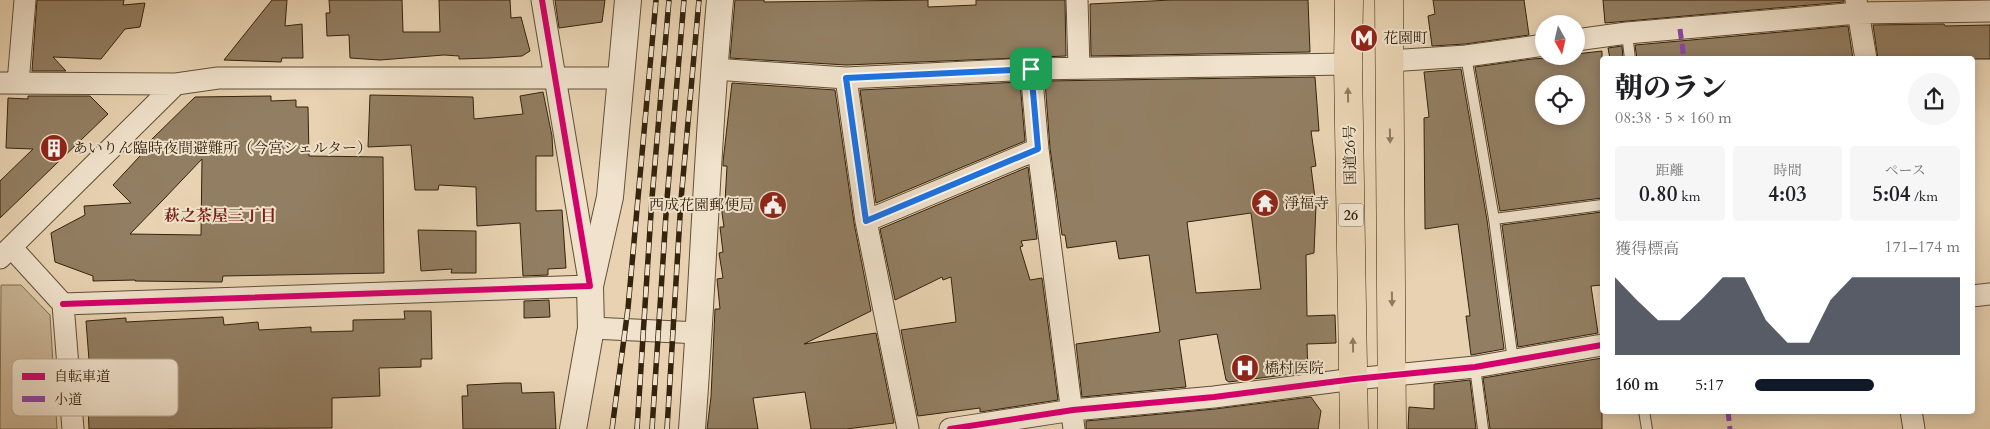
<!DOCTYPE html>
<html lang="ja">
<head>
<meta charset="utf-8">
<style>
  body { margin:0; font-family:Cardo,"Noto Serif JP",serif; background:#f6f6f6; color:#202124; height:100vh; display:flex; flex-direction:column; font-size:19px; white-space:nowrap }
  * { box-sizing:border-box; margin:0 }
  p { font-size:16px; color:#757577 }
  .icon { flex:none; width:28px; height:28px; fill:none; stroke:currentColor; stroke-width:2; stroke-linecap:round; stroke-linejoin:round }
  .map { position:relative; flex:1; overflow:hidden }
  .panel { position:absolute; left:1600px; top:56px; width:375px; height:358px; display:flex; flex-direction:column; background:#fff; border-radius:5px; box-shadow:0 2px 12px #0003 }
  .panel>* { flex:none }
  .needle { width:32px; rotate:172deg }
  .tools { position:absolute; left:1535px; top:15px; display:grid; gap:10px }
  .tools a { display:grid; place-items:center; width:50px; height:50px; border-radius:50%; background:#fff; box-shadow:0 2px 12px #0003; font-size:25px }
  .pin { position:absolute; display:grid; place-items:center; width:42px; height:42px; color:#fff; margin:-21px; border-radius:10px; box-shadow:0 2px 8px #0006 }
  .round { display:grid; place-items:center; flex:none; width:52px; height:52px; border-radius:26px; background:#f6f6f6 }
  .headline { display:flex; align-items:center; justify-content:space-between; height:85px; padding:0 15px }
  h1 { font-size:28px; font-weight:800; line-height:38px }
  .metrics { display:grid; grid-template-columns:repeat(3,1fr); gap:8px; height:85px; padding:5px 15px }
  .metrics div { display:grid; align-content:center; border-radius:5px; background:#f6f6f6; text-align:center }
  .metrics b { font-size:21px; font-weight:800 }
  .metrics small { font-size:14px; font-weight:400 }
  .metrics p { font-size:14px }
  .chart { height:140px; padding:10px 15px }
  .chart p { display:flex; justify-content:space-between }
  .chart svg { width:100%; height:90px; margin-top:5px; fill:#111827; opacity:.7 }
  ul { padding:0 15px; list-style:none; font-size:16px }
  li { display:grid; grid-template-columns:80px 60px 1fr; align-items:center; height:38px }
  li i { height:12px; border-radius:6px; background:#111827 }
  .map>svg:first-child { display:block }
  .green { fill:#c9b495; stroke:#7e6c51 }
  .building { fill:#927e62; stroke:#34230d; fill-rule:evenodd }
  .lines { fill:none; stroke-linecap:round; stroke-linejoin:round }
  .service-casing { stroke:#614f36; stroke-width:12 }
  .minor-casing { stroke:#614f36; stroke-width:23 }
  .tertiary-casing { stroke:#614f36; stroke-width:28 }
  .trunk-casing { stroke:#34230d; stroke-width:29 }
  .service { stroke:#f0e2cc; stroke-width:10 }
  .minor { stroke:#f0e2cc; stroke-width:21 }
  .tertiary { stroke:#f0e2cc; stroke-width:26 }
  .trunk { stroke:#e8d2b1; stroke-width:28 }
  .rail-casing { stroke:#34230d; stroke-width:5.5 }
  .rail { stroke:#f0e2cc; stroke-width:4; stroke-dasharray:11; stroke-linecap:butt }
  .quiet { stroke:#8e44ad; stroke-width:5; stroke-dasharray:10 5; stroke-linecap:butt }
  .cycleway-casing { stroke:#f0e2cc; stroke-width:9 }
  .cycleway { stroke:#d6006c; stroke-width:6 }
  .oneway { fill:#8e7a5f }
  .route-casing { stroke:#fff; stroke-width:10 }
  .route { stroke:#1a73e8; stroke-width:6 }
  .labels { text-anchor:middle; dominant-baseline:central; stroke-width:4; stroke-linejoin:round; paint-order:stroke }
  .shield { fill:#f0e2cc; stroke:#6c5c46; stroke-width:1 }
  .shield-label { font-size:14px; font-weight:bold; fill:#34230d }
  .poi-label { font-size:15px; fill:#34230d; stroke:#f0e2cc; text-anchor:start }
  .street-label { font-size:15px; fill:#34230d; stroke:#f0e2cc }
  .neighbourhood-label { font-size:16px; font-weight:bold; fill:#7a1f14; stroke:#f0e2cc }
  .key { fill:#f0e2cc; stroke:#b8a993; stroke-width:1 }
  .key-label { font-size:14px; fill:#34230d }
</style>
</head>
<body>
<div class="map">
<svg width="1990" height="429" viewBox="0 0 1990 429">
  <rect width="100%" height="100%" fill="#e8d2b1"/>
  <filter id="stains"><feTurbulence type="fractalNoise" baseFrequency=".004" numOctaves="4"/><feColorMatrix values="0 0 0 0 .2 0 0 0 0 .09 0 0 0 0 .02 0 0 0 .5 -.17"/></filter>
  <radialGradient id="worn" r=".72"><stop offset=".6" stop-color="#630" stop-opacity="0"/><stop offset="1" stop-color="#630" stop-opacity=".3"/></radialGradient>
  <path class="green" d="M1,285H21L50,315L57,429H0Z"/>
  <path class="building" d="M37,0H124L123,5L145,3L140,27L125,29L101,59L53,57L66,71H32Z
    M272,0H287L285,26L302,24L303,58H282L281,62L224,60Z
    M329,0H402L403,32H440L439,0H510L511,18L521,17L530,51L522,56L490,58L459,59V56L444,55L380,60L350,58L349,35L327,36L326,13H330Z
    M555,0H605L602,22L559,28Z
    M735,0H764V2L928,0V7L976,5V0H1065L1066,56L846,65L730,58Z
    M1171,0H1308L1310,52L1091,56L1090,4Z
    M1433,0H1524L1529,35L1465,44L1432,46L1428,16L1435,14Z
    M1603,0H1844V2L1605,23Z
    M1944,24L1945,26L1990,25V59H1878L1873,25Z
    M1848,26L1853,59H1637L1635,45Z
    M1622,46L1623,59H1610L1608,48Z
    M1602,51V198L1500,211L1475,67L1532,59L1576,56V54ZM1544,84H1576V116H1544Z
    M1461,69L1487,220L1504,349L1471,355L1466,316H1470L1458,224L1425,229L1424,118L1429,117L1424,72Z
    M1315,77L1319,131H1311L1316,166L1311,167L1316,206L1314,253L1306,255L1307,316L1335,315L1336,343L1307,344L1308,372L1229,382L1226,380L1217,334L1179,340L1186,387L1082,397L1076,344L1160,332L1149,255L1119,259L1116,241L1067,248L1065,235H1062L1050,148L1045,81ZM1251,213L1261,289L1196,293L1187,222Z
    M1020,82L1025,141L876,203L860,90Z
    M732,83L835,90L854,223L871,311L804,344L876,333L894,423L846,429H811L805,392L753,398L758,429H707L711,397L715,309H720L717,279L723,278L719,253L723,252L720,227H724L721,206V203L725,202L727,166H723V162Z
    M543,92L552,136L553,156H536V211L562,210L566,268L548,269V275L523,276L520,223L477,226L476,187L439,185L438,190H415L411,145L368,147L370,95L473,97L474,119L523,114L520,96Z
    M28,96H90L108,114L0,218V181L33,149L6,148L8,98L28,99Z
    M271,96V101L296,100V107H308L309,156L383,157L384,273L223,276L222,282L135,281V280L93,281V276L55,262L51,233L85,215L84,206L131,203L113,185L153,142L151,140L195,97ZM202,159L201,235L130,234L162,201Z
    M1028,167L1037,239L1021,241L1023,246L1020,247L1030,280L1042,278L1058,400L980,412V408L918,416L901,330L956,322L951,277L943,280L942,277L895,300L880,229Z
    M1602,212V285L1591,286L1598,333L1518,347L1502,225Z
    M418,230L476,231V273H451L452,269L421,271Z
    M549,300L550,317L524,318V301Z
    M404,311H431L432,359H421V367L379,368L380,396L332,398V428L89,429L87,386H91L86,321L126,318V322L223,317L224,325L258,322L259,330L311,327V332L353,331V320L405,319Z
    M1602,358V429H1490L1483,378Z
    M1470,380L1476,429H1408L1409,407L1434,409V384Z
    M506,383H521L522,393L554,392L556,429H463L462,396H468L467,385Z
    M1311,397L1321,411L1318,429H1086V421L1215,409Z"/>
  <g class="lines">
    <g class="service-casing">
      <path id="service" d="M1627,33L1630,59
        M1466,56L1494,219L1513,361
        M1494,219L1602,205
        M1475,367L1483,429
        M1644,411L1647,429"/>
    </g>
    <g class="minor-casing">
      <path id="minor" d="M1077,0L1079,68
        M1856,0L1866,59
        M1576,40L1627,33L1858,13L1990,11
        M1389,61L1466,56L1544,45
        M714,69L846,78L1031,69L1348,64
        M1031,69L1038,149L1074,429
        M846,78L866,221L908,429
        M0,83L176,84L218,78H622
        M18,83L25,0
        M866,221L1038,149
        M11,247L63,304L73,429
        M0,258L176,84
        M1972,296L1990,294
        M63,304L590,286L542,0
        M591,328L700,333
        M1911,411L1914,429
        M950,429L1073,410L1214,397L1354,379L1475,367L1602,345"/>
    </g>
    <g class="tertiary-casing">
      <path id="tertiary" d="M573,429L591,328L590,286L610,197L628,0
        M692,429C703,286 707,143 720,0"/>
    </g>
    <g class="trunk-casing">
      <path id="trunk" d="M1349,0L1348,64L1354,429
        M1389,0L1392,429"/>
    </g>
    <use href="#service" class="service"/>
    <use href="#minor" class="minor"/>
    <use href="#tertiary" class="tertiary"/>
    <use href="#trunk" class="trunk"/>
    <g class="rail-casing">
      <path id="rail" d="M612,429L628,308L656,0
        M637,429L652,198L669,0
        M652,429L667,199L684,0
        M667,429L681,200L699,0"/>
    </g>
    <use href="#rail" class="rail"/>
    <path class="quiet" d="M1680,29L1684,59
      M1728,411L1730,429"/>
    <g class="cycleway-casing">
      <path id="cycleway" d="M63,304L590,286L542,0
        M950,429L1073,410L1214,397L1354,379L1475,367L1602,345"/>
    </g>
    <use href="#cycleway" class="cycleway"/>
  </g>
  <defs><path id="oneway-solid" d="M-6-.8H1V-3.2L6.5 0L1 3.2V.8H-6Z" transform="scale(1.25)"/></defs>
  <g class="oneway">
    <use href="#oneway-solid" transform="translate(1348 95) rotate(-91)"/>
    <use href="#oneway-solid" transform="translate(1390 136) rotate(89)"/>
    <use href="#oneway-solid" transform="translate(1392 299) rotate(89)"/>
    <use href="#oneway-solid" transform="translate(1353 345) rotate(-91)"/>
  </g>
  <g class="lines">
    <g class="route-casing">
      <path id="route" d="M1031,69L1038,149L866,221L846,78Z"/>
    </g>
    <use href="#route" class="route"/>
  </g>
  <defs>
    <g id="metro-disc" transform="scale(1.4375)"><circle r="9.5" fill="#8f2418" stroke="#f0e2cc"/><path d="M-5.5 5V-5H-3L0 0L3-5H5.5V5H3V-.5L0 4L-3-.5V5Z" fill="#fff"/></g>
    <g id="building-disc" transform="scale(1.4375)"><circle r="9.5" fill="#8f2418" stroke="#f0e2cc"/><path d="M-4-6H4V6H1V3H-1V6H-4ZM-2.5-4.3h1.7v1.8h-1.7ZM.8-4.3h1.7v1.8H.8ZM-2.5-1h1.7V.8h-1.7ZM.8-1h1.7V.8H.8Z" fill="#fff"/></g>
    <g id="temple-disc" transform="scale(1.4375)"><circle r="9.5" fill="#8f2418" stroke="#f0e2cc"/><path d="M0-6L5-2H3V0L6.5 2.5H4V6H1.5V3h-3V6H-4V2.5H-6.5L-3 0V-2H-5Z" fill="#fff"/></g>
    <g id="civic-disc" transform="scale(1.4375)"><circle r="9.5" fill="#8f2418" stroke="#f0e2cc"/><path d="M-.6-6.5H3V-4.5H.6V-3L4-1V1h2V6H-6V1h2V-1L-.6-3ZM-1.2 2.5V6h2.4V2.5Z" fill="#fff"/></g>
    <g id="hospital-disc" transform="scale(1.4375)"><circle r="9.5" fill="#8f2418" stroke="#f0e2cc"/><path d="M-5-5h3v3.5h4V-5h3V5h-3V1.5h-4V5h-3Z" fill="#fff"/></g>
  </defs>
  <g fill-rule="evenodd">
    <use href="#metro-disc" x="1364" y="38"/>
    <use href="#building-disc" x="54" y="148"/>
    <use href="#temple-disc" x="1265" y="203"/>
    <use href="#civic-disc" x="773" y="205"/>
    <use href="#hospital-disc" x="1245" y="368"/>
  </g>
  <g class="labels">
    <rect class="shield" x="1338.5" y="203.5" width="25" height="23" rx="4"/>
    <g class="shield-label">
      <text x="1351" y="215">26</text>
    </g>
    <g class="poi-label">
      <text x="1383" y="38">花園町</text>
      <text x="73" y="148">あいりん臨時夜間避難所（今宮シェルター）</text>
      <text x="1284" y="203">淨福寺</text>
      <text x="754" y="205" text-anchor="end">西成花園郵便局</text>
      <text x="1264" y="368">橋村医院</text>
    </g>
    <g class="street-label">
      <text transform="translate(1350 155) rotate(-91)">国道26号</text>
    </g>
    <g class="neighbourhood-label">
      <text x="220" y="216">萩之茶屋三丁目</text>
    </g>
  </g>
  <rect x="12" y="359" width="166" height="57" rx="8" class="key"/>
  <rect x="22" y="373" width="23" height="7" fill="#d6006c"/>
  <rect x="22" y="396" width="23" height="6" fill="#8e44ad"/>
  <g class="key-label">
    <text x="54" y="381">自転車道</text>
    <text x="54" y="404">小道</text>
  </g>
  <rect width="100%" height="100%" filter="url(#stains)"/>
  <rect width="100%" height="100%" fill="url(#worn)"/>
</svg>
<div class="tools">
<a><svg class="needle" viewBox="-14 -14 28 28"><path d="M0-13l5 13h-10z" fill="#e53935"/><path d="M0 13l5-13h-10z" fill="#757577"/></svg></a>
<a><svg class="icon" aria-label="locate" viewBox="0 0 24 24"><circle cx="12" cy="12" r="6"/><path d="M12 2v4M12 18v4M2 12h4M18 12h4"/></svg></a>
</div>
<div class="pin" style="left:1031px;top:69px;background:#1e9e55"><svg class="icon" aria-label="arrive" viewBox="0 0 24 24"><path d="M6 21V4h12l-3 4 3 4H6"/></svg></div>
<section class="panel">
<div class="headline"><div><h1>朝のラン</h1><p>08:38 · 5 × 160 m</p></div><a class="round"><svg class="icon" aria-label="share" viewBox="0 0 24 24"><path d="M12 15V3M7 8l5-5 5 5M5 13v7h14v-7"/></svg></a></div>
<div class="metrics">
<div><p>距離</p><b>0.80<small> km</small></b></div>
<div><p>時間</p><b>4:03</b></div>
<div><p>ペース</p><b>5:04<small> /km</small></b></div>
</div>
<div class="chart"><p><span>獲得標高</span>171–174 m</p>
<svg viewBox="0 0 160 44" preserveAspectRatio="none"><path d="M0 44V6L10 17L20 27L30 27L40 17L50 6L60 6L70 27L80 38L90 38L100 17L110 6L120 6L130 6L140 6L150 6L160 6V44z"/></svg>
</div>
<ul>
<li><b>160 m</b>5:17<i style="width:58%"></i></li>
</ul>
</section>
</div>
</body>
</html>
